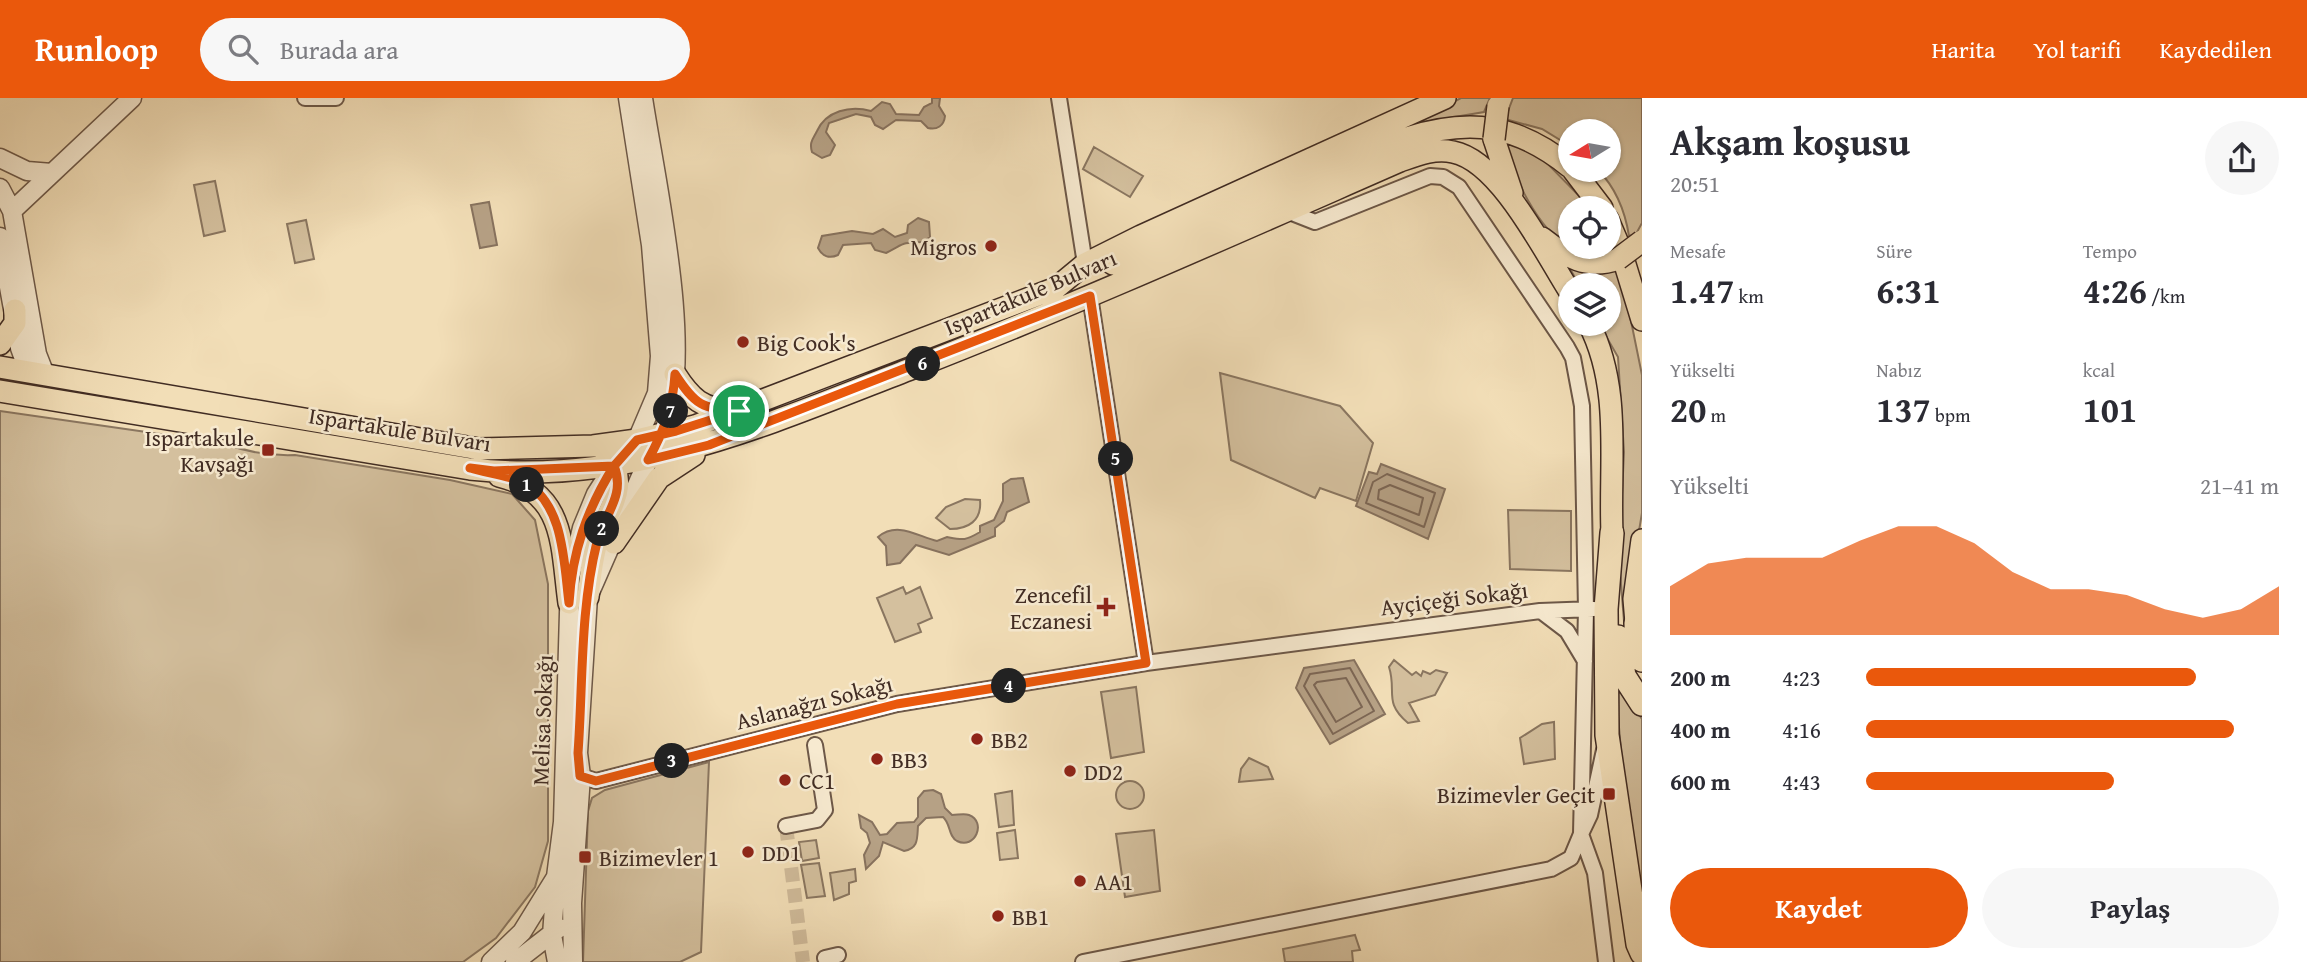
<!DOCTYPE html>
<html lang="tr">
<head>
<meta charset="utf-8">
<style>
  body { margin:0; font-family:"Gentium Book Plus",serif; background:#f7f7f7; color:#2b2b33; height:100vh; display:flex; flex-direction:column; font-size:26px; white-space:nowrap }
  * { box-sizing:border-box; margin:0 }
  p { font-size:23px; color:#7c7c81 }
  .icon { flex:none; width:38px; height:38px; fill:none; stroke:currentColor; stroke-width:2; stroke-linecap:round; stroke-linejoin:round }
  .map { position:relative; flex:1; overflow:hidden }
  .side { display:flex; flex-direction:column; background:#fff; width:665px }
  .side>* { flex:none }
  .needle { width:46px; rotate:259deg }
  .buttons { position:absolute; left:1558px; top:21px; display:grid; gap:14px }
  .buttons a { display:grid; place-items:center; width:63px; height:63px; border-radius:50%; background:#fff; box-shadow:0 2px 5px #0004; font-size:35px }
  .pin { position:absolute; display:grid; place-items:center; width:60px; height:60px; color:#fff; margin:-30px; border:4px solid #fff; border-radius:50%; box-shadow:0 2px 7px #0007 }
  .km { position:absolute; width:35px; height:35px; margin:-18px; border-radius:50%; background:#222; color:#fff; font-size:19px; line-height:35px; text-align:center }
  .round { display:grid; place-items:center; flex:none; width:74px; height:74px; border-radius:37px; background:#f7f7f7 }
  .headline { display:flex; align-items:center; justify-content:space-between; height:119px; padding:0 28px }
  h1 { font-size:38px; font-weight:600; line-height:52px }
  .stats { display:grid; grid-template-columns:repeat(3,1fr); gap:10px; height:119px; padding:7px 28px }
  .stats div { display:grid; align-content:center }
  .stats b { font-size:35px; font-weight:600 }
  .stats small { font-size:19px; font-weight:400 }
  .stats p { font-size:19px }
  .chart { height:196px; padding:14px 28px }
  .chart p { display:flex; justify-content:space-between }
  .chart svg { width:100%; height:126px; margin-top:7px; fill:#ea580c; opacity:.7 }
  .button { display:flex; gap:14px; margin-top:auto; padding:14px 28px }
  .button a { flex:1; height:80px; border-radius:42px; background:#ea580c; color:#fff; font-size:28px; font-weight:600; line-height:80px; text-align:center }
  .button a+a { background:#f7f7f7; color:#2b2b33 }
  ul { padding:0 28px; list-style:none; font-size:23px }
  li { display:grid; grid-template-columns:112px 84px 1fr; align-items:center; height:52px }
  li i { height:18px; border-radius:9px; background:#ea580c }
  header { display:flex; align-items:center; gap:42px; box-sizing:border-box; height:98px; padding:0 35px; background:#ea580c; color:#fff }
  header strong { font-size:33px }
  nav { display:flex; gap:38px; margin-inline-start:auto; font-size:24px }
  .search { width:490px; height:63px; background:#f7f7f7; display:flex; align-items:center; gap:18px; box-sizing:border-box; padding:0 24px; border-radius:38px; color:#7c7c81; font-size:26px }
  main { display:flex; flex:1; min-height:0 }
  .map>svg:first-child { display:block }
  .green { fill:#d4c09e; stroke:#8a7660; stroke-width:2 }
  .water { fill:#b6a185; stroke:#87725e; stroke-width:2 }
  .lines { fill:none; stroke-linecap:round; stroke-linejoin:round }
  .shore { stroke:#7c6654; stroke-width:2 }
  .minor-tunnel { stroke:#cfba99; stroke-width:14; stroke-dasharray:14 7; stroke-linecap:butt }
  .minor-casing { stroke:#6d5848; stroke-width:18 }
  .tertiary-casing { stroke:#6d5848; stroke-width:21 }
  .primary-casing { stroke:#412c23; stroke-width:24 }
  .trunk-casing { stroke:#412c23; stroke-width:26 }
  .minor { stroke:#f7ead0; stroke-width:14 }
  .tertiary { stroke:#f7ead0; stroke-width:18 }
  .primary { stroke:#f2deb7; stroke-width:21 }
  .trunk { stroke:#f2deb7; stroke-width:23 }
  .primary-bridge-casing { stroke:#412c23; stroke-width:24; stroke-linecap:butt }
  .primary-bridge { stroke:#f2deb7; stroke-width:21 }
  .route-casing { stroke:#fff; stroke-width:14 }
  .route { stroke:#ea580c; stroke-width:9 }
  .poi-dot { fill:#8f2418; stroke:#f7ead0; stroke-width:2.5 }
  .labels { text-anchor:middle; dominant-baseline:central; stroke-width:5; stroke-linejoin:round; paint-order:stroke }
  .poi-label { font-size:23px; fill:#412c23; stroke:#f7ead0; text-anchor:start }
  .street-label { font-size:23px; fill:#412c23; stroke:#f7ead0 }
</style>
</head>
<body>
<header>
<strong>Runloop</strong>
<div class="search"><svg class="icon" aria-label="search" viewBox="0 0 24 24"><circle cx="10" cy="10" r="6"/><path d="M15 15l6 6"/></svg>Burada ara</div>
<nav><a>Harita</a><a>Yol tarifi</a><a>Kaydedilen</a></nav>
</header>
<main>
<div class="map">
<svg width="1642" height="864" viewBox="0 0 1642 864">
  <rect width="100%" height="100%" fill="#f2deb7"/>
  <filter id="stains"><feTurbulence type="fractalNoise" baseFrequency=".00286" numOctaves="4"/><feColorMatrix values="0 0 0 0 .2 0 0 0 0 .09 0 0 0 0 .02 0 0 0 .5 -.17"/></filter>
  <radialGradient id="worn" r=".72"><stop offset=".6" stop-color="#630" stop-opacity="0"/><stop offset="1" stop-color="#630" stop-opacity=".3"/></radialGradient>
  <path class="green" d="M1461,0H1490L1484,14L1419,25L1422,20Z
    M1513,0H1642V125L1636,136L1629,138C1625,113 1616,90 1598,72H1608V33H1570V48L1542,31L1505,21Z
    M1503,41L1544,62L1591,110H1570V149H1608V144L1610,154C1598,154 1582,156 1572,151C1537,133 1512,75 1503,41Z
    M1094,49L1143,78L1130,99L1083,71Z
    M215,83L225,133L204,138L194,87Z
    M306,122L314,161L295,165L287,126Z
    M1568,167L1620,169L1642,277V415L1624,523L1619,462L1624,354L1618,259L1599,226H1608V187H1579Z
    M1220,275L1340,308L1373,345L1356,403L1320,390L1315,400L1231,362Z
    M0,313L223,345C246,354 270,358 295,357L450,382L512,396L535,422L548,486V743L535,789L496,840L463,864H0Z
    M965,401L980,402C982,423 968,431 950,431L936,420L946,409Z
    M1508,412L1571,413V473L1510,471Z
    M903,489L906,496L920,489L932,520L918,526L921,534L895,544L877,500Z
    M1394,562L1412,577L1416,574L1421,578L1423,573L1430,576L1436,572L1447,575L1435,597L1409,605L1419,623L1408,625C1383,604 1397,594 1389,569Z
    M1615,583L1642,621V798L1622,664Z
    M1136,589L1144,654L1111,660L1101,594Z
    M1554,624L1555,661L1524,666L1520,640L1542,626Z
    M1249,660L1268,669L1273,681L1239,684L1241,671Z
    M709,664L701,854L680,864H583L588,713L592,700L605,692Z
    M1116 697a14 14 0 1 1 28 0a14 14 0 1 1-28 0Z
    M1012,693L1014,727L999,729L995,696Z
    M1015,732L1018,760L1000,762L997,735Z
    M1154,732L1160,793L1125,799L1116,736Z
    M816,742L819,760L802,763L799,744Z
    M819,765L825,798L807,800L801,767Z
    M855,771L856,783L849,785V796L834,802L830,775Z
    M1355,837L1360,852L1352,853L1353,864H1285L1283,851Z"/>
  <path class="water" d="M932,0H940L939,8L945,18C944,28 937,32 928,30L921,23L896,22L883,31L875,27L871,19L856,16L829,25L826,34L835,47L830,57L822,60L812,54C809,44 813,41 817,33C826,13 850,7 871,13L882,4L890,6L896,16L919,17L924,9L932,5Z
    M489,104L497,147L480,150L471,107Z
    M918,120L929,124L930,139L923,144C899,145 906,145 886,155L875,152L871,145L843,147L838,157C829,161 822,158 818,150L822,138L852,133L873,136L883,131L895,139L907,135L908,127Z
    M1381,366L1445,391L1428,441L1356,408L1369,374L1377,376Z
    M1023,380L1029,404L1007,414L1004,423L995,430V438L949,457L916,447L900,465L887,467L886,448L878,439C897,423 917,438 937,443L947,439C963,442 965,443 980,434V428L994,422L1003,403V386L1011,381Z
    M1354,562L1385,616L1330,646L1296,590L1304,570Z
    M933,692L941,696L945,710L952,717C958,717 964,715 969,717C987,724 975,752 957,743C948,738 951,726 943,719L926,720L918,728C917,740 919,750 904,753L883,744L879,758L866,771L864,757L870,745L867,735L861,730L859,717L872,724L880,737L887,736L897,725L914,724L918,719V700L924,693Z"/>
  <g class="lines">
    <path class="shore" d="M1387,376L1435,395L1424,429L1366,405L1373,384Z
      M1390,387L1423,400L1419,417L1378,401L1379,392Z
      M1350,570L1374,613L1333,636L1304,588L1310,576Z
      M1346,580L1362,609L1336,624L1314,587L1317,584Z"/>
    <path class="minor-tunnel" d="M786,728L803,864"/>
    <g class="minor-casing">
      <path id="minor" d="M305,0H336
        M1059,0L1085,166
        M1090,198L1146,565L1540,513L1594,511
        M1542,514L1567,533L1585,563
        M1604,652L1590,717L1581,736L1595,775L1606,864
        M581,678L596,683L897,606L1146,565
        M786,728L817,722L825,712L815,647
        M825,860L838,857
        M1083,864L1551,771L1571,760L1581,736L1586,511L1582,308L1573,260L1567,249L1459,89L1443,79L1430,78L1315,124L1287,113"/>
    </g>
    <g class="tertiary-casing">
      <path id="tertiary" d="M628,0L651,147L660,258L657,295L637,342
        M643,0C656,86 696,258 663,336
        M0,60L27,73L52,75
        M0,90L12,113L37,256L44,274
        M12,113L132,0
        M0,139L20,250L28,272
        M556,783L552,837L557,864
        M491,864L522,834L556,779L563,724L570,480L582,430L596,396L614,368
        M515,864L559,830
        M573,864L572,805L581,678L578,655L588,499L648,362"/>
    </g>
    <g class="primary-casing">
      <path id="primary" d="M1494,41L1512,95
        M1573,72L1602,110
        M1608,122L1620,150L1642,222
        M1542,140C1566,159 1587,172 1618,161
        M1113,166L1407,40C1470,20 1517,26 1570,69
        M1589,226C1622,290 1609,365 1612,435
        M0,246L15,225V212
        M0,269L479,351L593,348L637,342L695,328L1056,190L1085,166L1141,138L1445,0
        M675,276C691,301 702,311 733,313
        M0,293L470,371C630,389 768,326 913,270C1077,206 1238,134 1400,63C1417,57 1434,50 1453,54C1500,63 1545,155 1570,194
        M499,378C566,394 561,447 569,505
        M614,445L659,380L694,357
        M588,499C590,481 592,462 597,444C606,412 633,388 606,356
        M1636,525L1634,501L1642,442"/>
    </g>
    <g class="trunk-casing">
      <path id="trunk" d="M1612,435L1606,511L1607,637L1638,846L1642,855
        M1636,525L1637,552L1642,562
        M1618,539L1624,578L1642,606"/>
    </g>
    <use href="#minor" class="minor"/>
    <use href="#tertiary" class="tertiary"/>
    <use href="#primary" class="primary"/>
    <use href="#trunk" class="trunk"/>
    <g class="primary-bridge-casing">
      <path id="primary-bridge" d="M1494,41L1498,8
        M1618,161L1642,143"/>
    </g>
    <use href="#primary-bridge" class="primary-bridge"/>
  </g>
  <g class="lines">
    <g class="route-casing">
      <path id="route" d="M739,313L676,333L637,342L614,368L494,373L470,370C486,375 507,377 523,384C564,403 564,466 569,505C572,454 587,411 614,368C626,397 604,417 597,444C580,512 583,586 578,655L580,678L596,683L897,606L1146,565L1090,198L709,347L648,362C664,333 673,309 675,276C695,307 702,311 739,313"/>
    </g>
    <use href="#route" class="route"/>
  </g>
  <g class="poi-dot">
    <circle cx="991" cy="148" r="7"/>
    <circle cx="743" cy="244" r="7"/>
    <rect x="261" y="345" width="14" height="14" rx="3.5"/>
    <path d="M1102.5 498.5h7v7h7v7h-7v7h-7v-7h-7v-7h7z"/>
    <circle cx="977" cy="641" r="7"/>
    <circle cx="877" cy="661" r="7"/>
    <circle cx="1070" cy="673" r="7"/>
    <circle cx="785" cy="682" r="7"/>
    <rect x="1602" y="689" width="14" height="14" rx="3.5"/>
    <circle cx="748" cy="754" r="7"/>
    <rect x="578" y="752" width="14" height="14" rx="3.5"/>
    <circle cx="1080" cy="783" r="7"/>
    <circle cx="998" cy="818" r="7"/>
  </g>
  <g class="labels">
    <g class="poi-label">
      <text x="977" y="148" text-anchor="end">Migros</text>
      <text x="757" y="244">Big Cook's</text>
      <text x="254" y="339" text-anchor="end">Ispartakule<tspan x="254" dy="26">Kavşağı</tspan></text>
      <text x="1092" y="496" text-anchor="end">Zencefil<tspan x="1092" dy="26">Eczanesi</tspan></text>
      <text x="991" y="641">BB2</text>
      <text x="891" y="661">BB3</text>
      <text x="1084" y="673">DD2</text>
      <text x="799" y="682">CC1</text>
      <text x="1595" y="696" text-anchor="end">Bizimevler Geçit</text>
      <text x="762" y="754">DD1</text>
      <text x="599" y="759">Bizimevler 1</text>
      <text x="1094" y="783">AA1</text>
      <text x="1012" y="818">BB1</text>
    </g>
    <g class="street-label">
      <text transform="translate(1030 194) rotate(-23)">Ispartakule Bulvarı</text>
      <text transform="translate(400 331) rotate(9)">Ispartakule Bulvarı</text>
      <text transform="translate(1454 500) rotate(-7)">Ayçiçeği Sokağı</text>
      <text transform="translate(814 604) rotate(-14)">Aslanağzı Sokağı</text>
      <text transform="translate(542 622) rotate(-88)">Melisa Sokağı</text>
    </g>
  </g>
  <rect width="100%" height="100%" filter="url(#stains)"/>
  <rect width="100%" height="100%" fill="url(#worn)"/>
</svg>
<div class="buttons">
<a><svg class="needle" viewBox="-14 -14 28 28"><path d="M0-13l5 13h-10z" fill="#e53935"/><path d="M0 13l5-13h-10z" fill="#7c7c81"/></svg></a>
<a><svg class="icon" aria-label="locate" viewBox="0 0 24 24"><circle cx="12" cy="12" r="6"/><path d="M12 2v4M12 18v4M2 12h4M18 12h4"/></svg></a>
<a><svg class="icon" aria-label="layers" viewBox="0 0 24 24"><path d="M12 4l9 5-9 5-9-5zM3 14l9 5 9-5"/></svg></a>
</div>
<div class="pin" style="left:739px;top:313px;background:#1e9e55"><svg class="icon" aria-label="arrive" viewBox="0 0 24 24"><path d="M6 21V4h12l-3 4 3 4H6"/></svg></div>
<b class="km" style="left:527px;top:387px">1</b>
<b class="km" style="left:602px;top:431px">2</b>
<b class="km" style="left:672px;top:663px">3</b>
<b class="km" style="left:1009px;top:588px">4</b>
<b class="km" style="left:1116px;top:361px">5</b>
<b class="km" style="left:923px;top:266px">6</b>
<b class="km" style="left:671px;top:313px">7</b>
</div>
<section class="side">
<div class="headline"><div><h1>Akşam koşusu</h1><p>20:51</p></div><a class="round"><svg class="icon" aria-label="share" viewBox="0 0 24 24"><path d="M12 15V3M7 8l5-5 5 5M5 13v7h14v-7"/></svg></a></div>
<div class="stats">
<div><p>Mesafe</p><b>1.47<small> km</small></b></div>
<div><p>Süre</p><b>6:31</b></div>
<div><p>Tempo</p><b>4:26<small> /km</small></b></div>
</div>
<div class="stats">
<div><p>Yükselti</p><b>20<small> m</small></b></div>
<div><p>Nabız</p><b>137<small> bpm</small></b></div>
<div><p>kcal</p><b>101</b></div>
</div>
<div class="chart"><p><span>Yükselti</span>21–41 m</p>
<svg viewBox="0 0 160 44" preserveAspectRatio="none"><path d="M0 44V27L10 19L20 17L30 17L40 17L50 11L60 6L70 6L80 12L90 22L100 28L110 28L120 30L130 35L140 38L150 35L160 27V44z"/></svg>
</div>
<ul>
<li><b>200 m</b>4:23<i style="width:80%"></i></li>
<li><b>400 m</b>4:16<i style="width:89%"></i></li>
<li><b>600 m</b>4:43<i style="width:60%"></i></li>
</ul>
<div class="button"><a>Kaydet</a><a>Paylaş</a></div>
</section>
</main>
</body>
</html>
